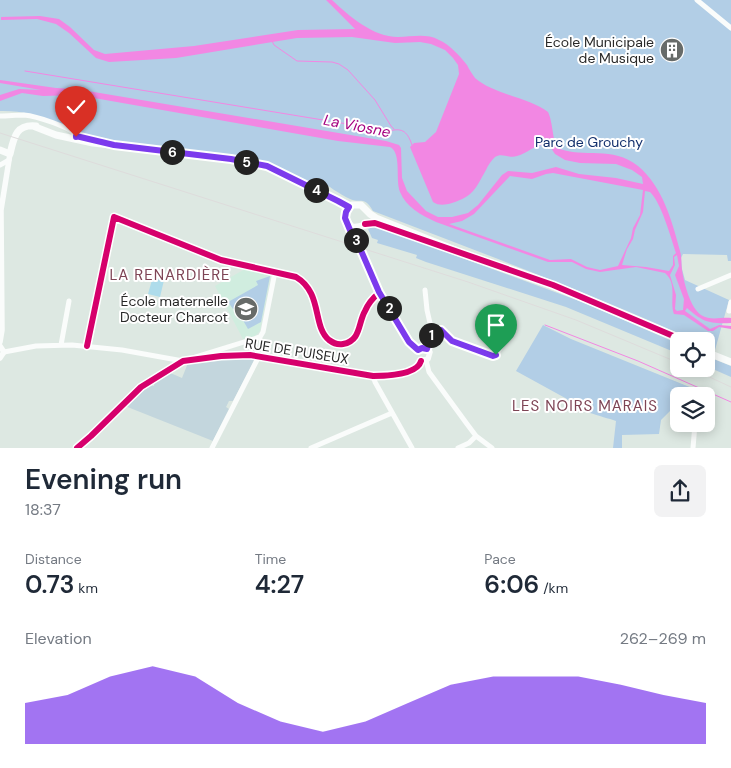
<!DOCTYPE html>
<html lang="en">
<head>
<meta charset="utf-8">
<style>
  body { margin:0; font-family:"DM Sans",sans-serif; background:#f2f2f3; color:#1f2937; height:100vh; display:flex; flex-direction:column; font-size:19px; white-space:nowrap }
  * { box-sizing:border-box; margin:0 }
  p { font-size:16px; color:#747a83 }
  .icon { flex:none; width:28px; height:28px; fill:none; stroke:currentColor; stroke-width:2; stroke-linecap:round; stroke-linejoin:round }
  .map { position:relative; height:448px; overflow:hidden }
  .details { display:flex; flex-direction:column; background:#fff; flex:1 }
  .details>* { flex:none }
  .tools { position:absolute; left:670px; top:332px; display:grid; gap:10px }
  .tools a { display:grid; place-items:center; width:45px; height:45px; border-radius:8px; background:#fff; box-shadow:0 2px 12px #0003; font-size:25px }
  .pin { position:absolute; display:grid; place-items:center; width:42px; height:42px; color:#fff; margin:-51px -21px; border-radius:50% 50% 50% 0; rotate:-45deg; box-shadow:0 0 5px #0007 }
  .pin .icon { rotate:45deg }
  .km { position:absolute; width:25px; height:25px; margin:-12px; border-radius:50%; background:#222; color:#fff; font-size:14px; line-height:25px; text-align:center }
  .round { display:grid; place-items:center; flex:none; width:52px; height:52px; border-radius:8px; background:#f2f2f3 }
  .head { display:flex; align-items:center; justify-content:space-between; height:85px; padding:0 25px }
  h1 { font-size:28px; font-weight:600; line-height:38px }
  .figures { display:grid; grid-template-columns:repeat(3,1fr); gap:8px; height:85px; padding:5px 25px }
  .figures div { display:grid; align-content:center }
  .figures b { font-size:25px; font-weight:600 }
  .figures small { font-size:14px; font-weight:400 }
  .figures p { font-size:14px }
  .chart { height:140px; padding:10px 25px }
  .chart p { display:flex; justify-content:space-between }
  .chart svg { width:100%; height:90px; margin-top:5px; fill:#7c3aed; opacity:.7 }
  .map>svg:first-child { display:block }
  .education { fill:#d0eddf }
  .green { fill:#b2cee6 }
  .cemetery { fill:#c3d6dd }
  .pitch { fill:#aedceb }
  .water { fill:#f287e3; fill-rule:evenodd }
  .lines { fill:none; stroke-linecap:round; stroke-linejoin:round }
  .stream { stroke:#f287e3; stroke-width:1 }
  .minor { stroke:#fafcfb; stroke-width:5 }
  .tertiary { stroke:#fafcfb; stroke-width:5.5 }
  .secondary { stroke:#fafcfb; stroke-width:7 }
  .rail { stroke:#dedcdc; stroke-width:1 }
  .cycleway-casing { stroke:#fff; stroke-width:9 }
  .cycleway { stroke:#d6006c; stroke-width:6 }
  .route-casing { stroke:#fff; stroke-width:10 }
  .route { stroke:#7c3aed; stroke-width:6 }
  .labels { text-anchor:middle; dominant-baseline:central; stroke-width:4; stroke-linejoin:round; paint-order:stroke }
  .poi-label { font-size:14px; fill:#282828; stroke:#fff; text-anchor:end }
  .park-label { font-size:14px; fill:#122f6c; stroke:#fff }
  .street-label { font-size:14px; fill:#282828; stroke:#fff }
  .water-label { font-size:15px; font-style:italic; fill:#a50080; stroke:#fff }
  .neighbourhood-label { font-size:15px; letter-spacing:1px; fill:#7e4455; stroke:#fff }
</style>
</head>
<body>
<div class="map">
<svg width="731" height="448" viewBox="0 0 731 448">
  <rect width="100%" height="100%" fill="#dde8e2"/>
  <path class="education" d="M245,269L271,274L260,331L255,336L243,339L215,286Z"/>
  <path class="green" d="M0,0H731V261H728L727,255L683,254L681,258L682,269L685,280L729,300L715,350L706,346V341H696C590,293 482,253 373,211C364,195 361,204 350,199C339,194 329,186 319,180L314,186C301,179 287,170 273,165C218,148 159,153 103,139C65,130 42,110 0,111Z
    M375,226L582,302L679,344V354L566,307L426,262L416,258L417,255L377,243L378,240L372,238L368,229Z
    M270,276L261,322L248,329L236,308L233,309L228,302L258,285L256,281Z
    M543,325L571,339L697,390L695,396H679V409L674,407L661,420L659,434L622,435V448H613L616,421C602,416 575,411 567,399L516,371Z
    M706,356L731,366V377L706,366Z"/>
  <path class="cemetery" d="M241,357L255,359L233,401H229L226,407L229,409L213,441L125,406L137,397L136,395L149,385L154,386L155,380L168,372L182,378L188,363Z"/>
  <path class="pitch" d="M154,273L165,276L160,297L148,294Z"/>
  <path class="water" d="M326,0H332C349,16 373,37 398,37C412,37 426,33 439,40C450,45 459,55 467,65C469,69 472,74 475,78C493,94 530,98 548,112C553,122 553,143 557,148C585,159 612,145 638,166C663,187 672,221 680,251C682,257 681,264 682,270C684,283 690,307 701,315C711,321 720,317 731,318V323C709,324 703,322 687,308L685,311L710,329L719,325L731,326V329L719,327L713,331H708L684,315L674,314C669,302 678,284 665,273L636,267L600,272L586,269L572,262H548L436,222C421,215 406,207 400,192C395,179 402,153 390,147L338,141L77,95L43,96L22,93L0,101V95L19,89L41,90L0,83V80L56,88L76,89L386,141L399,145L401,148L402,178L407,191L426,211L438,217H452L468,213L478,205L502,175L508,171L532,173L556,167L579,174L616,178L643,184L642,177L632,170L616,164L580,163L565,160L555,154L549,145C535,143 529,153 517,156C509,159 502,152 495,157C491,161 488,165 486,170C475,189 474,196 452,203C445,205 439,206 433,202L410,147L414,143L425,142L436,132L459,74L458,65L453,58L445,50L431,44L420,42L395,43L352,37L297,38L176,58L109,62L96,58L69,33L56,24L37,19L1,20V17L40,16L59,19L70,27L94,50L105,54L194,46L298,30L355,29ZM553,173L643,190L640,215L633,228L631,238L618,266L600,270L587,267L571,259L550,260L449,224L462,221L474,214L510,176L532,179L546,174ZM645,191L650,192C661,202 671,238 676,253L673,256V265L669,271L646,267L622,265L627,249L633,239L635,230L643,212ZM677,255L679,266L675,275L684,299L683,310L677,311L675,309L676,295L670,275L675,265L674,257Z"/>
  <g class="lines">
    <path class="stream" d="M272,41L274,45L297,61L332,62L339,64L348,70L375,100L391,126L394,129
      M25,71L390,131C403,127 408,133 412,145
      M545,325L638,361L731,402"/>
    <path class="minor" d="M697,0L731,28
      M0,116C8,116 16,115 24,115C35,116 72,127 76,136L73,139
      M0,165L9,160
      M698,289L731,275
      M425,290L427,310L432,332
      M729,311L731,302
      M432,332L441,330L452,341L493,356L496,355L514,325
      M61,345L69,301
      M87,346L114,217L221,260L296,277C323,293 312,326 329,340C333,343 338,345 343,344C361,341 358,323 365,311C368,304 374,297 379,293
      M427,349L432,332
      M4,352L36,346L72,345L122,350L183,361L260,337L263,332L275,272
      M426,360L429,372L467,424L476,436L492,448
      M373,376L375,382L412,448
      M703,396L704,392
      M212,448L257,360
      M311,448L392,413
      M458,448L469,443L476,436
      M693,448L695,424"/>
    <path class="tertiary" d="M347,224L379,293L409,343L419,350
      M0,342L2,330L1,210L10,154
      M0,346L4,352L0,358
      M419,350L425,348L430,352L428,359L421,361
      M77,448L91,436L141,387L183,361L221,356L250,355L373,376C386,376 417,375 421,361"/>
    <path class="secondary" d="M33,126L56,135L93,143L231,159L267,166L349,207
      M0,150L10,154C14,137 16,124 36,126
      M455,250L376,218L370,214L361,205H352L345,212L346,221L352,227C360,229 366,223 375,223L553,285L685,341
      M706,352L731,362"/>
    <path class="rail" d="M0,133L468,282L576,320L679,363
      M692,369L731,387"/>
    <g class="cycleway-casing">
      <path id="cycleway" d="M365,224L375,223L553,285L685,341
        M87,346L114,217L221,260L296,277C323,293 312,326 329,340C333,343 338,345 343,344C361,341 358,323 365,311C368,304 374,297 379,293
        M77,448L91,436L141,387L183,361L221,356L250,355L373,376C386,376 417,375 421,361"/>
    </g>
    <use href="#cycleway" class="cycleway"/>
  </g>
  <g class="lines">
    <g class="route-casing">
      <path id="route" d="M76,137V136L114,145L231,159L267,166L338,201L349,207L346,212L345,218L350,230L356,239L379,292L409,342L418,350L422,348L427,349L432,332L441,330L452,341L493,356L496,355"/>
    </g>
    <use href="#route" class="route"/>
  </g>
  <defs>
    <g id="building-disc" transform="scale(1.25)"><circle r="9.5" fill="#676b69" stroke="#fff"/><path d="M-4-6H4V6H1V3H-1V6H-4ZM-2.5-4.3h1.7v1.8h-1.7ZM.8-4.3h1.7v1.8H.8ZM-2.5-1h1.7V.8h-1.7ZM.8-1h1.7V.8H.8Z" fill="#fff"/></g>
    <g id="school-disc" transform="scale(1.25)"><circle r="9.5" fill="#676b69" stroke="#fff"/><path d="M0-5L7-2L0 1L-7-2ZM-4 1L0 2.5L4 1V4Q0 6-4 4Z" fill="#fff"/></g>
  </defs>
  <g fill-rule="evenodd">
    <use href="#building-disc" x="672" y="50"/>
    <use href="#school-disc" x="246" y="309"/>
  </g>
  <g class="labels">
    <g class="poi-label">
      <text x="654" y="42">École Municipale<tspan x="654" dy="16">de Musique</tspan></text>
      <text x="228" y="301">École maternelle<tspan x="228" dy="16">Docteur Charcot</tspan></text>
    </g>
    <g class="park-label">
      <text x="589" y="142">Parc de Grouchy</text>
    </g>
    <g class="street-label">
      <text transform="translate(297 351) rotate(9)">RUE DE PUISEUX</text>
    </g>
    <g class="water-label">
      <text transform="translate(357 126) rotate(11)">La Viosne</text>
    </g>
    <g class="neighbourhood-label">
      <text x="170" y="275">LA RENARDIÈRE</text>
      <text x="585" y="406">LES NOIRS MARAIS</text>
    </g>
  </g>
</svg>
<div class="tools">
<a><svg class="icon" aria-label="locate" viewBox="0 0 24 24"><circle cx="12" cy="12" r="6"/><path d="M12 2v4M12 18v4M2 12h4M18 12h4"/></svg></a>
<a><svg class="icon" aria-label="layers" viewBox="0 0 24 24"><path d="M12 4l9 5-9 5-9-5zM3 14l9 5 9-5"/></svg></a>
</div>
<div class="pin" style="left:496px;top:355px;background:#1e9e55"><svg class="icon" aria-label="arrive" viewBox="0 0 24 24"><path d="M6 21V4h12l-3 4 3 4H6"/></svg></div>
<div class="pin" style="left:76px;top:137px;background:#d93025"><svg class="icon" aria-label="check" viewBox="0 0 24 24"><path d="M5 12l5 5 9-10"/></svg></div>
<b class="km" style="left:431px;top:335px">1</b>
<b class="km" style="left:389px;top:308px">2</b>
<b class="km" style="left:356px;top:240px">3</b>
<b class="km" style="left:316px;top:190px">4</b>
<b class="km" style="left:246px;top:162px">5</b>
<b class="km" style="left:172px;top:152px">6</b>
</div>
<section class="details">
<div class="head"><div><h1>Evening run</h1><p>18:37</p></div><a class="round"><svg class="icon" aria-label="share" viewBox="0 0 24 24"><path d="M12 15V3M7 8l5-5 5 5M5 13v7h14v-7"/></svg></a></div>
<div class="figures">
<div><p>Distance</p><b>0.73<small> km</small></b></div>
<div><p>Time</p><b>4:27</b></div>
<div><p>Pace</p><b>6:06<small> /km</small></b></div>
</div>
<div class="chart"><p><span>Elevation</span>262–269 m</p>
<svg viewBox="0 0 160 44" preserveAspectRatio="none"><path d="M0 44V24L10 20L20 11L30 6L40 11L50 24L60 33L70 38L80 33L90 24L100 15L110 11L120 11L130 11L140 15L150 20L160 24V44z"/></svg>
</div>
</section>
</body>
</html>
